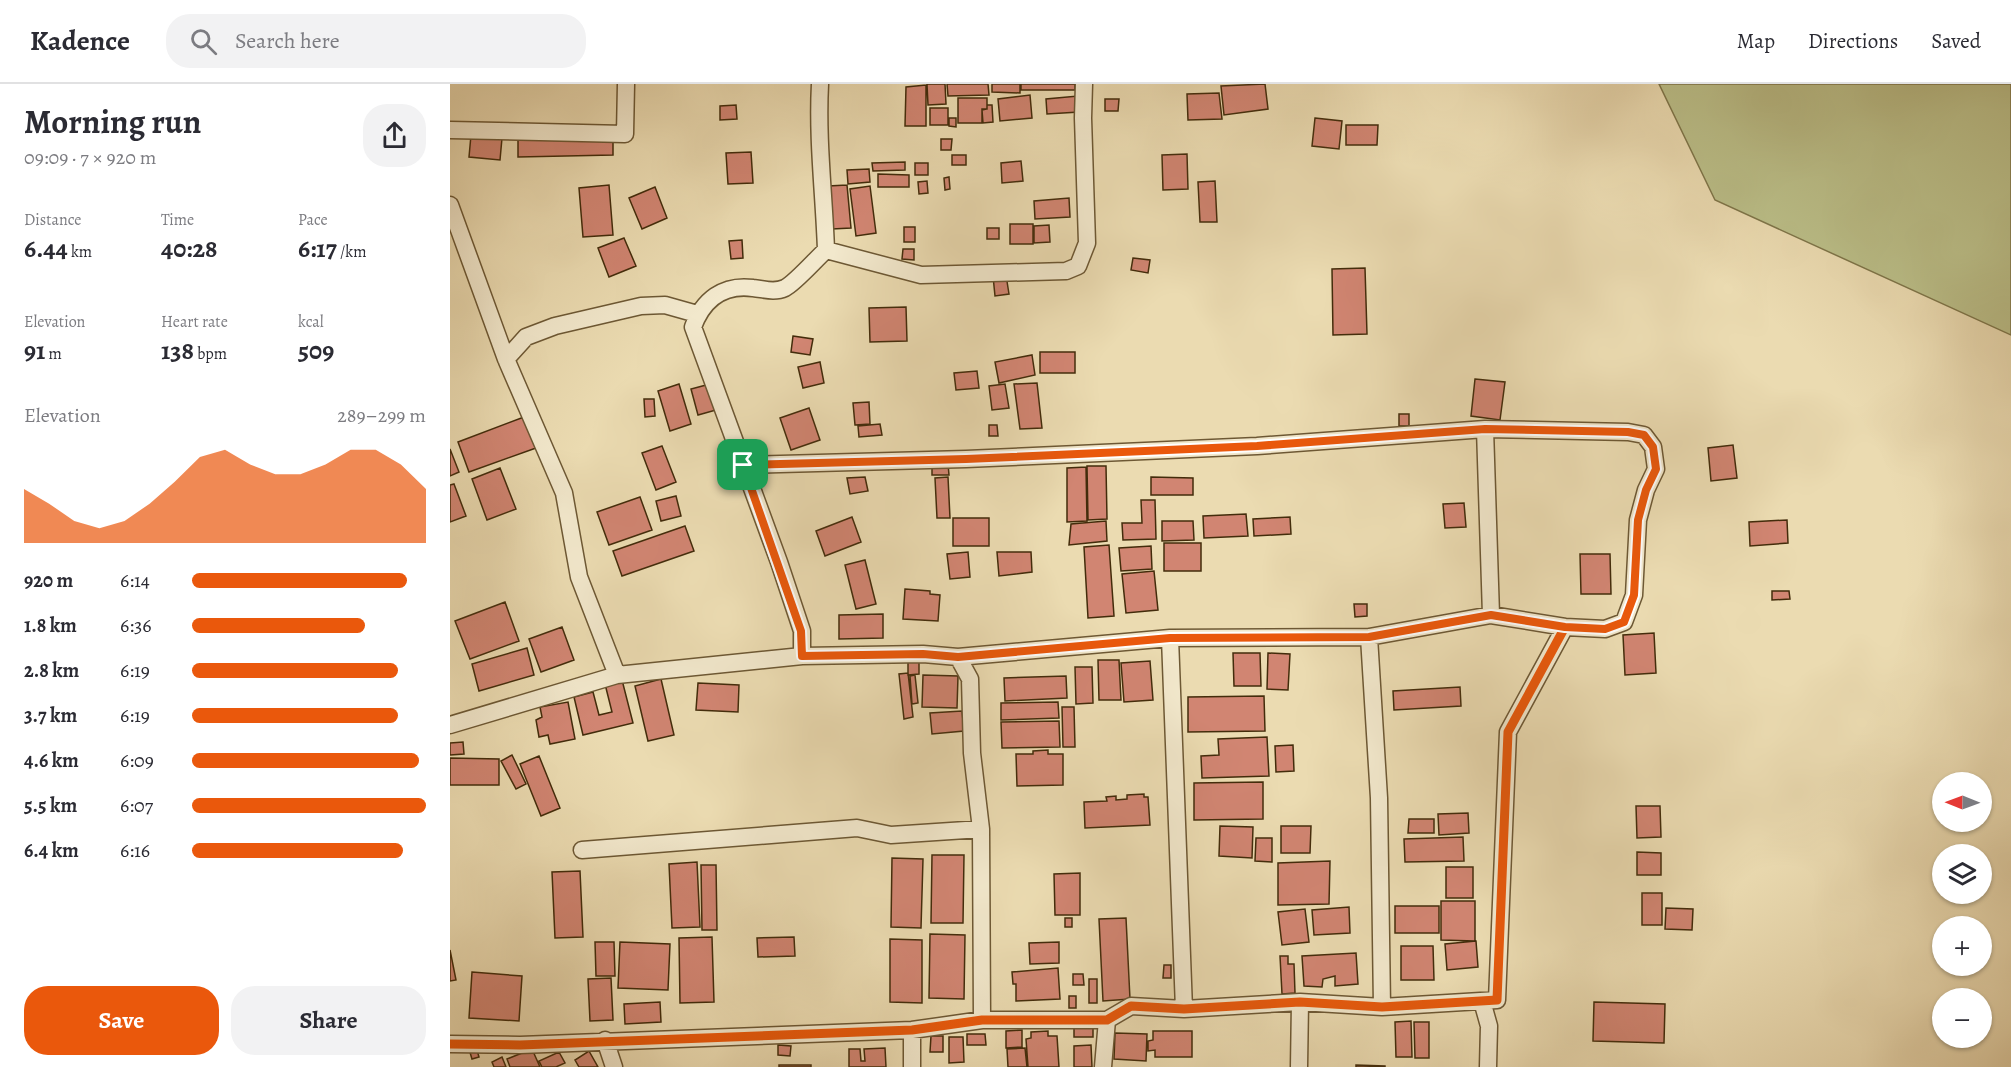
<!DOCTYPE html>
<html lang="en">
<head>
<meta charset="utf-8">
<style>
  body { margin:0; font-family:Alegreya,serif; background:#f2f2f3; color:#2b2b33; height:100vh; display:flex; flex-direction:column; font-size:22px; white-space:nowrap }
  * { box-sizing:border-box; margin:0 }
  p { font-size:20px; color:#7c7c81 }
  .icon { flex:none; width:33px; height:33px; fill:none; stroke:currentColor; stroke-width:2; stroke-linecap:round; stroke-linejoin:round }
  .map { position:relative; flex:1; overflow:hidden }
  .details { display:flex; flex-direction:column; background:#fff; width:450px }
  .details>* { flex:none }
  .needle { width:39px; rotate:271deg }
  .controls { position:absolute; left:1482px; top:688px; display:grid; gap:12px }
  .controls a { display:grid; place-items:center; width:60px; height:60px; border-radius:50%; background:#fff; box-shadow:0 2px 4px #0004; font-size:30px }
  .pin { position:absolute; display:grid; place-items:center; width:51px; height:51px; color:#fff; margin:-26px; border-radius:12px; box-shadow:0 3px 9px #0006 }
  .round { display:grid; place-items:center; flex:none; width:63px; height:63px; border-radius:24px; background:#f2f2f3 }
  .overview { display:flex; align-items:center; justify-content:space-between; height:102px; padding:0 24px }
  h1 { font-size:33px; font-weight:700; line-height:45px }
  .metrics { display:grid; grid-template-columns:repeat(3,1fr); gap:9px; height:102px; padding:6px 24px }
  .metrics div { display:grid; align-content:center }
  .metrics b { font-size:26px; font-weight:700 }
  .metrics small { font-size:16px; font-weight:400 }
  .metrics p { font-size:16px }
  .chart { height:168px; padding:12px 24px }
  .chart p { display:flex; justify-content:space-between }
  .chart svg { width:100%; height:108px; margin-top:6px; fill:#ea580c; opacity:.7 }
  .action { display:flex; gap:12px; margin-top:auto; padding:12px 24px }
  .action a { flex:1; height:69px; border-radius:24px; background:#ea580c; color:#fff; font-size:24px; font-weight:700; line-height:69px; text-align:center }
  .action a+a { background:#f2f2f3; color:#2b2b33 }
  ul { padding:0 24px; list-style:none; font-size:20px }
  li { display:grid; grid-template-columns:96px 72px 1fr; align-items:center; height:45px }
  li i { height:15px; border-radius:8px; background:#ea580c }
  header { display:flex; align-items:center; gap:36px; box-sizing:border-box; height:84px; padding:0 30px; background:#fff; border-bottom:2px solid #e1e1e2 }
  header strong { font-size:28px }
  nav { display:flex; gap:33px; margin-inline-start:auto; font-size:21px }
  .search { width:420px; height:54px; background:#f2f2f3; display:flex; align-items:center; gap:15px; box-sizing:border-box; padding:0 21px; border-radius:24px; color:#7c7c81; font-size:22px }
  main { display:flex; flex:1; min-height:0 }
  .map>svg:first-child { display:block }
  .green { fill:#bbbf89; stroke:#7f764a; stroke-width:1.5 }
  .building { fill:#d18572; stroke:#432c0b; stroke-width:1.5 }
  .lines { fill:none; stroke-linecap:round; stroke-linejoin:round }
  .minor-casing { stroke:#6d5834; stroke-width:19 }
  .minor { stroke:#f2e8cc; stroke-width:16 }
  .cycleway-casing { stroke:#f2e8cc; stroke-width:13 }
  .cycleway { stroke:#e8590c; stroke-width:9 }
  .route-casing { stroke:#fff; stroke-width:12 }
  .route { stroke:#ea580c; stroke-width:8 }
</style>
</head>
<body>
<header>
<strong>Kadence</strong>
<div class="search"><svg class="icon" aria-label="search" viewBox="0 0 24 24"><circle cx="10" cy="10" r="6"/><path d="M15 15l6 6"/></svg>Search here</div>
<nav><a>Map</a><a>Directions</a><a>Saved</a></nav>
</header>
<main>
<section class="details">
<div class="overview"><div><h1>Morning run</h1><p>09:09 · 7 × 920 m</p></div><a class="round"><svg class="icon" aria-label="share" viewBox="0 0 24 24"><path d="M12 15V3M7 8l5-5 5 5M5 13v7h14v-7"/></svg></a></div>
<div class="metrics">
<div><p>Distance</p><b>6.44<small> km</small></b></div>
<div><p>Time</p><b>40:28</b></div>
<div><p>Pace</p><b>6:17<small> /km</small></b></div>
</div>
<div class="metrics">
<div><p>Elevation</p><b>91<small> m</small></b></div>
<div><p>Heart rate</p><b>138<small> bpm</small></b></div>
<div><p>kcal</p><b>509</b></div>
</div>
<div class="chart"><p><span>Elevation</span>289–299 m</p>
<svg viewBox="0 0 160 44" preserveAspectRatio="none"><path d="M0 44V22L10 28L20 35L30 38L40 35L50 28L60 19L70 9L80 6L90 12L100 16L110 16L120 12L130 6L140 6L150 12L160 22V44z"/></svg>
</div>
<ul>
<li><b>920 m</b>6:14<i style="width:92%"></i></li>
<li><b>1.8 km</b>6:36<i style="width:74%"></i></li>
<li><b>2.8 km</b>6:19<i style="width:88%"></i></li>
<li><b>3.7 km</b>6:19<i style="width:88%"></i></li>
<li><b>4.6 km</b>6:09<i style="width:97%"></i></li>
<li><b>5.5 km</b>6:07<i style="width:100%"></i></li>
<li><b>6.4 km</b>6:16<i style="width:90%"></i></li>
</ul>
<div class="action"><a>Save</a><a>Share</a></div>
</section>
<div class="map">
<svg width="1561" height="983" viewBox="0 0 1561 983">
  <rect width="100%" height="100%" fill="#ebdbb1"/>
  <filter id="stains"><feTurbulence type="fractalNoise" baseFrequency=".00333" numOctaves="4"/><feColorMatrix values="0 0 0 0 .2 0 0 0 0 .09 0 0 0 0 .02 0 0 0 .5 -.17"/></filter>
  <radialGradient id="worn" r=".72"><stop offset=".6" stop-color="#630" stop-opacity="0"/><stop offset="1" stop-color="#630" stop-opacity=".3"/></radialGradient>
  <path class="green" d="M1209,0H1561V251L1265,116Z"/>
  <path class="building" d="M477,0H495L496,20L478,21Z
    M497,0H538L539,11L498,12Z
    M542,0H570V9L542,8Z
    M571,0H625V6H571Z
    M815,0L818,25L774,31L771,2Z
    M476,1V42H455L456,3Z
    M769,9L772,35L738,36L737,10Z
    M580,11L582,34L550,37L548,15Z
    M628,12L629,28L597,30L596,15Z
    M508,14H537V25H532V39H508Z
    M655,15H669L668,27H655Z
    M286,21L287,35L270,36V22Z
    M537,21H542L543,38L533,39L532,26L537,25Z
    M480,24H498V41H480Z
    M499,34H506V43L499,42Z
    M865,34L892,37L889,65L862,62Z
    M896,41H928L927,61H896Z
    M21,51L52,54L50,76L19,73Z
    M163,51V71L68,73V53Z
    M491,55H502L501,66H491Z
    M301,68L303,99L278,100L276,69Z
    M737,70L738,105L713,106L712,71Z
    M502,71H516V81H502Z
    M571,77L573,97L552,99L551,79Z
    M455,78V86L423,87L422,79Z
    M465,79H478V91H465Z
    M419,85L420,98L398,100L397,86Z
    M428,90L459,91V103H428Z
    M499,93L500,105L495,106L494,94Z
    M477,97L478,109L469,110L468,98Z
    M765,97L767,138H750L748,98Z
    M159,101L163,151L133,153L129,104Z
    M397,101L401,144L382,145L378,102Z
    M420,102L426,149L406,152L400,105Z
    M205,103L217,134L192,145L179,114Z
    M619,114L620,133L585,135L584,117Z
    M560,140H583V160H560Z
    M599,141L600,158L584,159V142Z
    M454,143H465V158H454Z
    M537,144H549V155H537Z
    M174,154L186,182L159,193L148,164Z
    M292,156L293,174L281,175L279,157Z
    M453,165H464V176L452,175Z
    M683,174L700,176L698,189L681,186Z
    M915,184L917,250L883,251L882,185Z
    M556,191L559,210L545,212L543,192Z
    M456,223L457,257L420,258L419,224Z
    M343,252L363,255L360,271L341,268Z
    M590,268H625V289H590Z
    M582,271L585,291L549,299L545,278Z
    M370,278L374,299L353,304L348,283Z
    M527,287L529,304L506,306L504,289Z
    M1025,295L1055,298L1050,336L1021,332Z
    M587,299L592,344L570,345L564,300Z
    M229,300L241,340L220,347L208,307Z
    M260,300L266,326L248,331L241,305Z
    M555,300L559,324L542,326L539,302Z
    M194,315H204L205,332L195,333Z
    M419,318L420,340L405,341L403,319Z
    M359,324L370,356L341,366L330,334Z
    M949,330H959V342H949Z
    M74,333L86,364L19,388L8,358Z
    M430,340L432,351L409,353L408,342Z
    M539,341H547L548,352H539Z
    M1283,361L1287,394L1261,397L1258,364Z
    M212,362L226,398L206,406L192,369Z
    M0,365L9,388L0,392Z
    M482,380H498L499,391H482Z
    M637,382H656L657,435L638,436Z
    M636,383L637,437L617,438V384Z
    M50,384L66,425L37,436L22,395Z
    M415,393L418,407L400,410L397,394Z
    M498,393L500,434H487L485,394Z
    M701,393L743,394V411H701Z
    M4,400L16,432L0,438V401Z
    M226,412L231,432L211,437L206,417Z
    M190,413L202,446L159,461L147,428Z
    M691,416H705L706,455L673,456L672,439H692Z
    M1014,419L1016,443L995,444L993,420Z
    M796,430L798,452L754,454L753,432Z
    M402,433L411,458L375,472L366,447Z
    M840,433L841,450L804,452L803,435Z
    M503,434H539V462H503Z
    M1337,436L1338,459L1300,462L1299,438Z
    M656,437L657,457L619,461L621,440Z
    M712,437H743L744,456L712,457Z
    M235,442L244,467L172,492L163,467Z
    M714,459H751V487H714Z
    M659,461L664,532L638,534L634,463Z
    M701,462L702,485L671,487L669,464Z
    M518,468L520,493L500,495L497,470Z
    M547,468H581L582,488L549,492Z
    M1130,470H1160L1161,510H1131Z
    M415,476L426,520L406,525L395,481Z
    M704,487L708,526L676,529L672,490Z
    M455,505L480,507V510L490,511L488,537L453,535Z
    M1322,507H1339L1340,515L1322,516Z
    M55,518L69,557L20,575L5,537Z
    M904,520H917V532L905,533Z
    M433,530V554L389,555V531Z
    M112,543L124,576L91,588L79,555Z
    M1204,549L1206,589L1175,591L1173,551Z
    M77,564L84,591L29,607L22,580Z
    M783,569H810L811,602H784Z
    M818,569L840,570L838,606L817,605Z
    M469,575V590L458,591V576Z
    M648,576H669L671,616H649Z
    M700,577L703,616L674,618L671,579Z
    M625,583H642L643,619L626,620Z
    M458,589L463,633L454,635L449,590Z
    M465,591L468,619L462,620L460,592Z
    M473,591L508,592L507,624L472,623Z
    M616,592L617,614L555,617L554,594Z
    M211,595L224,651L198,657L185,602Z
    M172,596L183,639L133,651L124,613L143,608L149,631L162,628L155,600Z
    M248,599L289,601L288,628L246,626Z
    M1010,603L1011,622L944,626L943,607Z
    M814,612L815,647L738,648V613Z
    M118,618L125,655L100,660L98,651L89,653L86,636L92,633L90,623Z
    M608,618L609,634L551,636V619Z
    M612,623H624L625,663H613Z
    M512,627L514,647L482,650L480,629Z
    M609,637L610,663L552,664L551,638Z
    M817,653L819,692L752,694L751,672L769,671L768,655Z
    M13,658L14,670L0,671V659Z
    M843,661L844,687L826,688L825,662Z
    M598,666V670H613V701L567,702L566,670H583V667Z
    M62,671L76,700L66,705L51,677Z
    M89,672L110,724L91,732L70,680Z
    M0,674L49,675V701H0Z
    M813,698V735L744,736V699Z
    M694,710V713H698L700,741L635,744L634,718L657,717L656,713L666,712V716L677,715V711Z
    M1186,722H1210L1211,753L1187,754Z
    M1018,729L1019,749L989,751L988,730Z
    M959,735H984V749H958Z
    M770,742L803,743L802,774L769,772Z
    M831,742H861L860,769H831Z
    M1013,753L1014,777L955,778L954,755Z
    M806,754H822V778L805,777Z
    M1187,768L1211,769V791H1187Z
    M482,771H514L513,839H481Z
    M442,774L473,775L471,844L441,843Z
    M880,777L879,820L828,821V779Z
    M247,778L250,843L222,844L219,780Z
    M251,781H266L267,846H252Z
    M996,783H1023V814H996Z
    M130,787L133,853L105,854L102,788Z
    M630,789V831H605L604,790Z
    M1192,809H1212V841H1192Z
    M991,817H1025V857L991,856Z
    M945,822H989V849H945Z
    M899,823L900,849L864,851L862,826Z
    M1216,824L1243,825L1242,846L1215,845Z
    M855,825L859,858L832,861L828,828Z
    M615,834H622V843H615Z
    M676,834L680,915L653,917L649,835Z
    M480,850L515,851L514,915L479,914Z
    M262,853L264,918L230,919L229,854Z
    M344,853L345,872L308,873L307,854Z
    M440,855L472,856V919L440,918Z
    M1026,857L1028,883L997,886L995,860Z
    M145,858H164L165,892H146Z
    M170,858L220,860L218,906L168,904Z
    M609,858V879L580,880L579,859Z
    M951,862H983L984,896H951Z
    M0,866L6,896L0,897Z
    M906,869L908,900L885,902V892L873,895L872,903L854,902L852,872Z
    M830,872H838V880H844L845,909L832,910Z
    M714,881H721V894H713Z
    M608,884L610,915L566,917V900H563L562,888Z
    M22,888L72,892L69,937L19,934Z
    M623,890H633L634,901H623Z
    M161,894L163,936L140,937L138,895Z
    M639,895H647V919H639Z
    M619,912H626V924H619Z
    M210,918L211,938L175,940L174,920Z
    M1144,918L1215,920L1214,959L1143,957Z
    M961,937L962,973H946L945,938Z
    M964,938H979V974H965Z
    M624,942H643V953H624Z
    M572,946V963L556,964V947Z
    M598,947V952H607L609,983H578L576,955L581,954V948Z
    M703,947H742V973H705V966L698,967V957L703,956Z
    M665,949L697,950L696,977L664,975Z
    M517,950H535L536,961H517Z
    M481,952H493V968H480Z
    M499,953H513L514,978L499,979Z
    M328,961L341,962L340,972L328,971Z
    M641,961L642,983H624V962Z
    M26,963L29,973L22,975L19,965Z
    M435,964L436,983H399V965H410L411,977H415L414,965Z
    M575,964L577,983H558L557,965Z
    M82,965L90,983H60L57,975Z
    M139,967L148,983H129L125,976Z
    M109,968L115,979L106,983H92L89,977Z
    M52,973L56,983H44L42,978Z
    M329,981H361V983H329Z
    M906,981L935,982V983H906Z"/>
  <g class="lines">
    <g class="minor-casing">
      <path id="minor" d="M0,46L175,50L176,0
        M0,121L56,275L114,409L129,493L167,591
        M376,166L471,191L616,187L628,182L637,159L633,34L634,0
        M56,275L76,253L105,242L191,222L215,221L247,230
        M1035,345L1041,531
        M293,381L516,375L807,362L1035,345L1178,348L1194,351L1203,363L1206,385L1196,406L1188,436L1184,511L1174,538L1155,545L1115,543L1041,531L919,553L720,554L508,573
        M919,553L929,714L932,923
        M720,554L734,925
        M352,572L473,570L508,573L520,595L522,669L531,745L532,936
        M0,641L167,591L352,572V547L329,478L243,243C253,216 273,200 303,204C314,205 324,209 335,204C345,199 366,175 376,166C374,110 367,55 370,0
        M132,766L407,744L441,751L531,745
        M1032,917L1039,942L1038,983
        M462,946V983
        M155,956L164,983
        M0,960L70,961L462,946L532,936H657L681,922L734,925L850,918L932,923L1047,916L1058,648L1115,543
        M653,983L657,936
        M849,983L850,918"/>
    </g>
    <use href="#minor" class="minor"/>
    <g class="cycleway-casing">
      <path id="cycleway" d="M293,381L516,375L807,362L1035,345L1178,348L1194,351L1203,363L1206,385L1196,406L1188,436L1184,511L1174,538L1155,545L1115,543L1041,531L919,553L720,554L508,573
        M0,960L70,961L462,946L532,936H657L681,922L734,925L850,918L932,923L1047,916L1058,648L1115,543"/>
    </g>
    <use href="#cycleway" class="cycleway"/>
  </g>
  <g class="lines">
    <g class="route-casing">
      <path id="route" d="M1035,345L1178,348L1194,351L1203,363L1206,385L1196,406L1188,436L1184,511L1174,538L1155,545L1115,543L1041,531L919,553L720,554L508,573L473,570L352,572L351,547L293,381L516,375L807,362Z"/>
    </g>
    <use href="#route" class="route"/>
  </g>
  <rect width="100%" height="100%" filter="url(#stains)"/>
  <rect width="100%" height="100%" fill="url(#worn)"/>
</svg>
<div class="controls">
<a><svg class="needle" viewBox="-14 -14 28 28"><path d="M0-13l5 13h-10z" fill="#e53935"/><path d="M0 13l5-13h-10z" fill="#7c7c81"/></svg></a>
<a><svg class="icon" aria-label="layers" viewBox="0 0 24 24"><path d="M12 4l9 5-9 5-9-5zM3 14l9 5 9-5"/></svg></a>
<a>+</a>
<a>−</a>
</div>
<div class="pin" style="left:293px;top:381px;background:#1e9e55"><svg class="icon" aria-label="arrive" viewBox="0 0 24 24"><path d="M6 21V4h12l-3 4 3 4H6"/></svg></div>
</div>
</main>
</body>
</html>
